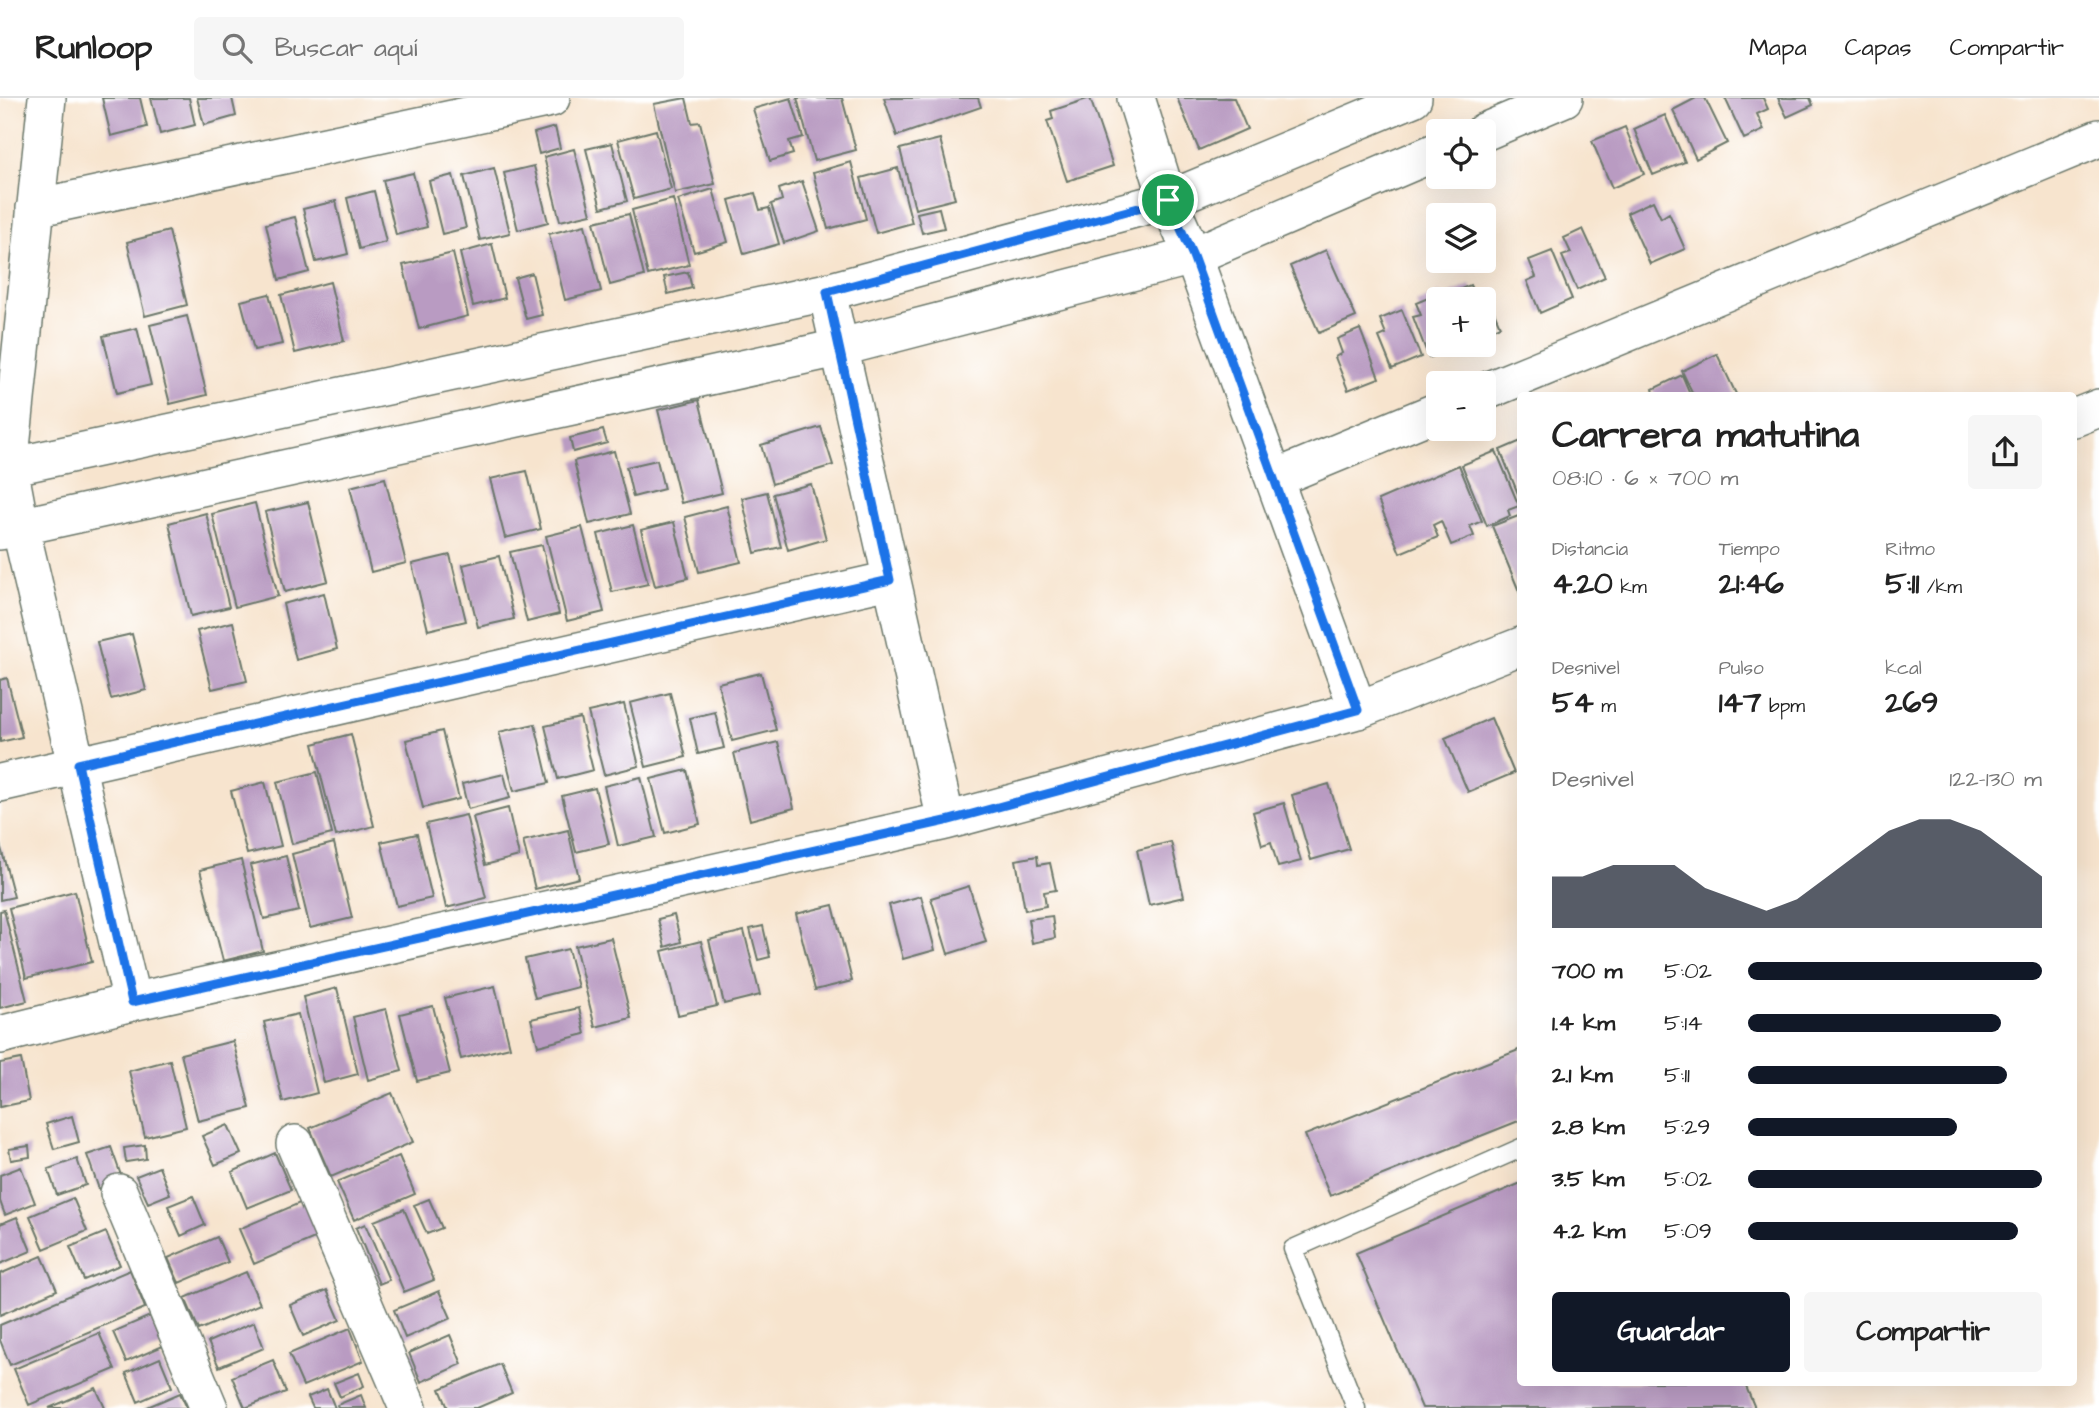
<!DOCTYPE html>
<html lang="es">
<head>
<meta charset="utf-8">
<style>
  body { margin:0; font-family:"Architects Daughter",sans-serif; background:#f6f6f6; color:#222; height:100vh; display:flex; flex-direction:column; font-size:26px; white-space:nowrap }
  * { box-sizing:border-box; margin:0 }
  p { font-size:23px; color:#767676 }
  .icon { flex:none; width:38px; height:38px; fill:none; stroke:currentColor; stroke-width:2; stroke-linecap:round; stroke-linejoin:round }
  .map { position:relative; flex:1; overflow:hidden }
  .details { position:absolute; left:1517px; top:294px; width:560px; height:994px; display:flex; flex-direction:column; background:#fff; border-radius:7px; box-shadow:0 7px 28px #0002 }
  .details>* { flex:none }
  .fabs { position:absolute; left:1426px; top:21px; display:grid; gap:14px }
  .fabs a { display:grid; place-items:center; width:70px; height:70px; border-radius:7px; background:#fff; box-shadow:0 7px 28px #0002; font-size:35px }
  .pin { position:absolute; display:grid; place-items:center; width:60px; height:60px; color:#fff; margin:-30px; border:4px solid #fff; border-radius:50%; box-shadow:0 2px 7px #0007 }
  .round { display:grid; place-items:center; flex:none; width:74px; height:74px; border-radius:7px; background:#f6f6f6 }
  .summary { display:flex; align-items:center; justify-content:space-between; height:119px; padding:0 35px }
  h1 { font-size:38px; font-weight:700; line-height:52px }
  .stats { display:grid; grid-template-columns:repeat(3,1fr); gap:10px; height:119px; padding:7px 35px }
  .stats div { display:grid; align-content:center }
  .stats b { font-size:30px; font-weight:700 }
  .stats small { font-size:19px; font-weight:400 }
  .stats p { font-size:19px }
  .chart { height:196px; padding:14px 35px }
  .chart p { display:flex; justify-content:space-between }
  .chart svg { width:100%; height:126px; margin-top:7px; fill:#111827; opacity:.7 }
  .action { display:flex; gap:14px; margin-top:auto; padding:14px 35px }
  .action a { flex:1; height:80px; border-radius:7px; background:#111827; color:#fff; font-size:28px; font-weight:700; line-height:80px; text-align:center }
  .action a+a { background:#f6f6f6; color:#222 }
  ul { padding:0 35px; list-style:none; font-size:23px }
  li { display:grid; grid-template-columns:112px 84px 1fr; align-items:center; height:52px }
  li i { height:18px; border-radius:9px; background:#111827 }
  header { display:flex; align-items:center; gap:42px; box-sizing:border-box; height:98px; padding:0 35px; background:#fff; border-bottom:2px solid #e0e0e0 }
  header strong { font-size:33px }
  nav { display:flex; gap:38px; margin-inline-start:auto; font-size:24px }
  .search { width:490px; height:63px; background:#f6f6f6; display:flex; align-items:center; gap:18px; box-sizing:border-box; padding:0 24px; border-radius:7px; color:#767676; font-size:26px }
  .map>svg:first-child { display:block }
  .building { fill:#b99bc2 }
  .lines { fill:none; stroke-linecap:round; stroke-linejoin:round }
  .service-casing { stroke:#6b776a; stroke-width:21 }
  .minor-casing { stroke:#6b776a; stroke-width:40 }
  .service { stroke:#fff; stroke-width:18 }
  .minor { stroke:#fff; stroke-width:37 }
  .route-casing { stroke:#fff; stroke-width:14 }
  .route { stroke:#1a73e8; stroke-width:9 }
</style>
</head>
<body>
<header>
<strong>Runloop</strong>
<div class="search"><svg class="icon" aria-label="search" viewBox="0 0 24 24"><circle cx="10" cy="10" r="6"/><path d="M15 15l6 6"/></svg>Buscar aquí</div>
<nav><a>Mapa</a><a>Capas</a><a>Compartir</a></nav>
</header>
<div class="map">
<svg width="2099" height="1310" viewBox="0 0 2099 1310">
  <rect width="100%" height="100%" fill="#fff"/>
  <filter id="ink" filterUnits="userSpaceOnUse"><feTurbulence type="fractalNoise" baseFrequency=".0143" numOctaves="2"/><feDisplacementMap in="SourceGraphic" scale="14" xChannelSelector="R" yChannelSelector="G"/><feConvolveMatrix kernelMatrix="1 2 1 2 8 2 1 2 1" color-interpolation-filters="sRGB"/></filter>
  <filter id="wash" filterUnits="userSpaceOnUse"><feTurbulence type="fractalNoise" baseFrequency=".00686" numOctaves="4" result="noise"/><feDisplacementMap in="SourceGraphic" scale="28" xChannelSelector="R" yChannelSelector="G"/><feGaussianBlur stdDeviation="1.57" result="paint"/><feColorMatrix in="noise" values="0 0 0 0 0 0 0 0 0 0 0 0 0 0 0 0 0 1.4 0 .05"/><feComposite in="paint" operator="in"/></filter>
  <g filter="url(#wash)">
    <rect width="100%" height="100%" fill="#f7e4ce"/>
    <g id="blocks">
      <path class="building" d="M102,0H140L147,29L111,38Z
        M151,0H189L195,27L160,36Z
        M197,0H232L236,18L204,27Z
        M686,0L692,25L700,24L715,86L675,95L654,6Z
        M791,0L803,39L789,43L793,56L770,63L753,11Z
        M797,0H842L856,52L814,63Z
        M884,0H978L981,9L897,38Z
        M1090,0L1113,68L1067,83L1047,23L1053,21L1051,13Z
        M1177,0H1234L1247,31L1199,52Z
        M1696,0H1705L1727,45L1696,61L1673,12Z
        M1725,0H1763L1768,11L1757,16L1764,32L1744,41Z
        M1778,0H1810L1813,7L1787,19Z
        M1665,17L1685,64L1653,77L1634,31Z
        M555,29L560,50L539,56L534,35Z
        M1625,29L1644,76L1612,90L1592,43Z
        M656,32L671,91L634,101L618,42Z
        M940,41L955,101L915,111L900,51Z
        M612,45L627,103L601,110L586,51Z
        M574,51L591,116L560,123L544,59Z
        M851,64L866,121L828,131L813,75Z
        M534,68L548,124L518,132L504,75Z
        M494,70L510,135L480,142L464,78Z
        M898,70L912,125L876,135L861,80Z
        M413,75L427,129L396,137L383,82Z
        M453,77L466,130L442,136L429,83Z
        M802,83L819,133L784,145L771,106L782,102L779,91Z
        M713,91L728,144L694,154L678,102Z
        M374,93L386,144L359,151L347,100Z
        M755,95L760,112L769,110L779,146L744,156L729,102Z
        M673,101L689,167L648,177L632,112Z
        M336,103L348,156L316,164L303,111Z
        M1653,103L1661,120L1669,115L1685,151L1650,166L1627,115Z
        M939,110L944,130L922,135L917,115Z
        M629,116L644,178L610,187L594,124Z
        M295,119L309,174L279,182L266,126Z
        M585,127L601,193L565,202L549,136Z
        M1583,131L1605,179L1577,192L1562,158L1571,155L1564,140Z
        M169,133L187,207L145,218L127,144Z
        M492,146L505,200L473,208L460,155Z
        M1326,152L1356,219L1319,235L1290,168Z
        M1552,153L1572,201L1540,215L1527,183L1536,179L1529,162Z
        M453,155L468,218L419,231L403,167Z
        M688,174L692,190L668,196L664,179Z
        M532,175L542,217L526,221L515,180Z
        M330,184L344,243L295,255L281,197Z
        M1470,187L1476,201L1487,197L1500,228L1484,235V201H1449L1447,197Z
        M1440,195L1443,201H1438V247H1461L1429,260L1413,219L1421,217L1416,205Z
        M269,196L282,246L254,252L241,203Z
        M1402,212L1421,259L1392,271L1379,239L1386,236L1380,221Z
        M187,218L207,297L170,306L150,227Z
        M137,230L151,287L117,295L103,238Z
        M1360,231L1379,280L1348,292L1335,259L1342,255L1337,241Z
        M1717,256L1737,298H1694L1682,273Z
        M1682,277L1691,298H1655L1653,291Z
        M699,302L722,395L681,405L658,312Z
        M821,329L833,367L772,386L761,347Z
        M603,332L607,345L573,354L570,340Z
        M1521,343V403L1500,352Z
        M614,353L630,416L589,426L574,363Z
        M1496,353L1519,408L1508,412L1510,418L1487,428L1462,367Z
        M657,362L664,391L633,399L626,369Z
        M1459,367L1482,423L1470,428L1474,438L1451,447L1441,423L1433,427L1438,439L1400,455L1378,402Z
        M527,373L541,431L505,440L490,381Z
        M385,380L406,465L371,474L350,389Z
        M811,386L826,441L788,452L773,396Z
        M767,394L781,449L755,455L742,400Z
        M308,404L328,483L285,494L265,414Z
        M255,405L278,498L235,509L212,416Z
        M727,408L741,464L699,474L685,419Z
        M206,415L229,509L191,518L169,425Z
        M1521,417V498L1492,428Z
        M674,424L688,480L655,488L641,432Z
        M633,427L648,486L612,494L598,436Z
        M582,429L604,514L567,523L546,438Z
        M542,447L559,516L527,524L510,454Z
        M450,457L466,523L428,532L412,466Z
        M499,458L514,521L478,529L463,467Z
        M324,495L337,551L296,562L283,506Z
        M233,524L247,583L212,591L197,533Z
        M132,536L146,592L111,601L97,544Z
        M761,575L776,632L732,643L718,585Z
        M7,580L22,639L0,644V582Z
        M670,595L686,659L646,669L630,605Z
        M624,606L639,668L604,677L588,614Z
        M715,614L724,650L698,656L690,620Z
        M580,620L593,672L558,681L545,628Z
        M1491,620L1514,675L1468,694L1445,640Z
        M535,626L549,685L514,693L499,634Z
        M442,633L459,701L423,710L406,642Z
        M351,636L374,728L336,738L313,646Z
        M778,644L794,710L750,722L734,655Z
        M687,672L700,726L665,735L651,681Z
        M317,674L332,736L292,746L277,684Z
        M504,676L510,700L468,711L462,686Z
        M641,679L656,739L618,748L604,688Z
        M265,684L281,748L247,756L231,693Z
        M1329,686L1349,751L1311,762L1292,697Z
        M595,690L609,746L576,754L562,698Z
        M1284,705L1301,763L1278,769L1271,744L1262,747L1253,714Z
        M508,710L519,758L485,767L473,719Z
        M466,717L486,800L446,810L426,726Z
        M568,732L579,780L535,791L523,743Z
        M417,736L432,800L397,808L381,744Z
        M1171,744L1184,799L1149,807L1137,752Z
        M334,745L352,820L310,830L292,756Z
        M0,746L14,799L0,802Z
        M286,758L299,813L264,821L250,767Z
        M1037,758L1038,767L1050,765L1056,792L1044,794L1046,808L1025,812L1016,762Z
        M241,762L263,853L223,863L200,772Z
        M969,788L986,844L948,856L931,800Z
        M75,793L92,864L26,880L9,810Z
        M921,798L935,852L903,861L889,807Z
        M833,807L852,883L815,892L796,816Z
        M4,812L27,903L0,910V813Z
        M674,817L681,844L665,849L658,821Z
        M1052,818L1055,840L1032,845L1028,821Z
        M763,828L770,859L758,862L750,831Z
        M744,833L760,897L724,906L709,842Z
        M611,840L631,920L595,929L575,848Z
        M701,843L717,908L678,917L662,853Z
        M568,851L578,889L535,900L525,861Z
        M495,888L510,949L461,961L445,900Z
        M337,890L358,976L324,985L303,899Z
        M433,908L450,975L417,983L400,916Z
        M579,910L585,936L538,948L531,921Z
        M386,911L402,973L368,982L353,919Z
        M298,916L317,995L283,1004L264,924Z
        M233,943L250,1010L198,1023L181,956Z
        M1521,951V1022L1330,1098L1305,1037Z
        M21,961L29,1003L0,1009V965Z
        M170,962L186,1029L145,1039L129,973Z
        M392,995L413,1044L331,1079L310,1030Z
        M72,1018L79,1044L54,1051L46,1026Z
        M228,1027L241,1056L215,1067L202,1038Z
        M145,1047L146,1061L126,1064L124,1050Z
        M29,1048L30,1059L11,1062L9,1051Z
        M111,1049L123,1083L99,1091L87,1057Z
        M275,1055L291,1092L247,1110L232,1074Z
        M399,1058L415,1096L354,1122L337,1084Z
        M77,1061L86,1087L57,1097L48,1071Z
        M21,1069L35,1105L5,1117L0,1103V1077Z
        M159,1069L170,1096L148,1105L136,1078Z
        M1521,1085V1284H1744L1755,1310H1422L1356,1155Z
        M193,1098L205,1127L181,1138L168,1108Z
        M73,1100L87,1133L44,1151L30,1118Z
        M309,1101L324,1136L254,1166L239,1131Z
        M429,1101L442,1130L427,1136L414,1107Z
        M404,1111L434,1182L404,1194L374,1123Z
        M17,1119L31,1153L0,1166V1126Z
        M365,1126L389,1182L379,1186L356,1130Z
        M106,1134L120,1167L84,1182L70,1149Z
        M217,1139L228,1164L179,1185L168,1160Z
        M42,1158L57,1192L0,1217V1176Z
        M130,1172L145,1210L10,1267L0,1242V1227Z
        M246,1174L260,1206L199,1232L185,1200Z
        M327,1192L340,1222L303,1238L290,1207Z
        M439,1193L451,1220L405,1240L394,1212Z
        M150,1218L163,1248L126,1264L113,1234Z
        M254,1224L264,1250L219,1269L208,1244Z
        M350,1230L363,1263L303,1288L289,1256Z
        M99,1235L115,1271L29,1307L14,1271Z
        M450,1237L462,1266L421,1284L409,1255Z
        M160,1260L172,1289L138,1304L126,1275Z
        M273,1262L286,1294L245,1310L232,1279Z
        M500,1266L512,1295L477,1310H448L440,1291Z
        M359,1275L364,1288L340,1299L334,1285Z
        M96,1290L105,1310H49Z
        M327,1291L335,1310H313L308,1299Z
        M180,1295L187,1310H145Z
        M361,1297L366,1310H338L337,1307Z"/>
    </g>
  </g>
  <g filter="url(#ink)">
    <use href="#blocks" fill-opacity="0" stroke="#6b776a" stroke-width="2"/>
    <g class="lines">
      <g class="service-casing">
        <path id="service" d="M1356,1310L1293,1151L1521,1050"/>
      </g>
      <g class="minor-casing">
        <path id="minor" d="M47,0L9,369L20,428L132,904
          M1136,0L1168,102L1193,158L1358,612
          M1484,34L1564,0
          M35,110L551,0
          M827,194L946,723
          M1484,294L2099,40
          M2074,320L2099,310
          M0,371L827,194L1168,102L1413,0
          M1274,381L1438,313
          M0,433L838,250L1193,158L1438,53
          M0,685L890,482
          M0,937L132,904L946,723L1358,612L1521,548
          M295,1046L408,1310
          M119,1095L209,1310"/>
      </g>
      <use href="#service" class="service"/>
      <use href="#minor" class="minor"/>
    </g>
  </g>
  <g class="lines" filter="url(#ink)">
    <g class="route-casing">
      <path id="route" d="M1168,102L1193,158L1358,612L946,723L132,904L78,666L890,482L827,194Z"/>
    </g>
    <use href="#route" class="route"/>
  </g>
</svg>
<div class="fabs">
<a><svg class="icon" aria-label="locate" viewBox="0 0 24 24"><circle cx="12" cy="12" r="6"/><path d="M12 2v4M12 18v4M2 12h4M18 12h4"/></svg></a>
<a><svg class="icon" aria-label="layers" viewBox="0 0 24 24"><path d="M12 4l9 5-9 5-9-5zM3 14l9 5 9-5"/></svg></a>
<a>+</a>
<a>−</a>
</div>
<div class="pin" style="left:1168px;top:102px;background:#1e9e55"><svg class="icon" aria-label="arrive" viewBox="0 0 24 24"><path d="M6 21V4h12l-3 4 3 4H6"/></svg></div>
<section class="details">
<div class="summary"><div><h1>Carrera matutina</h1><p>08:10 · 6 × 700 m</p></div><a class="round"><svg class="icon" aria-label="share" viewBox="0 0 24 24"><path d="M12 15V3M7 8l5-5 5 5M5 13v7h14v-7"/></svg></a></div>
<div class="stats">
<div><p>Distancia</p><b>4.20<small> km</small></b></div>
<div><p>Tiempo</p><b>21:46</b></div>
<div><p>Ritmo</p><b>5:11<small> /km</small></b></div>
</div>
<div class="stats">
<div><p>Desnivel</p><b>54<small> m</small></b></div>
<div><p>Pulso</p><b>147<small> bpm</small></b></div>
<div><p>kcal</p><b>269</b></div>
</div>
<div class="chart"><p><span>Desnivel</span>122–130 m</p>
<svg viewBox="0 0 160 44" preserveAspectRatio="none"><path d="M0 44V26L10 26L20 22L30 22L40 22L50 30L60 34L70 38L80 34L90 26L100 18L110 10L120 6L130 6L140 10L150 18L160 26V44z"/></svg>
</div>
<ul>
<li><b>700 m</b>5:02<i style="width:100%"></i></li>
<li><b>1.4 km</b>5:14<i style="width:86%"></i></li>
<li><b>2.1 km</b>5:11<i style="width:88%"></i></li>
<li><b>2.8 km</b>5:29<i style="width:71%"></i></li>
<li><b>3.5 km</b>5:02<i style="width:100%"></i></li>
<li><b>4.2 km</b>5:09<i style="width:92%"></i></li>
</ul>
<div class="action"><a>Guardar</a><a>Compartir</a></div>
</section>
</div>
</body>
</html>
